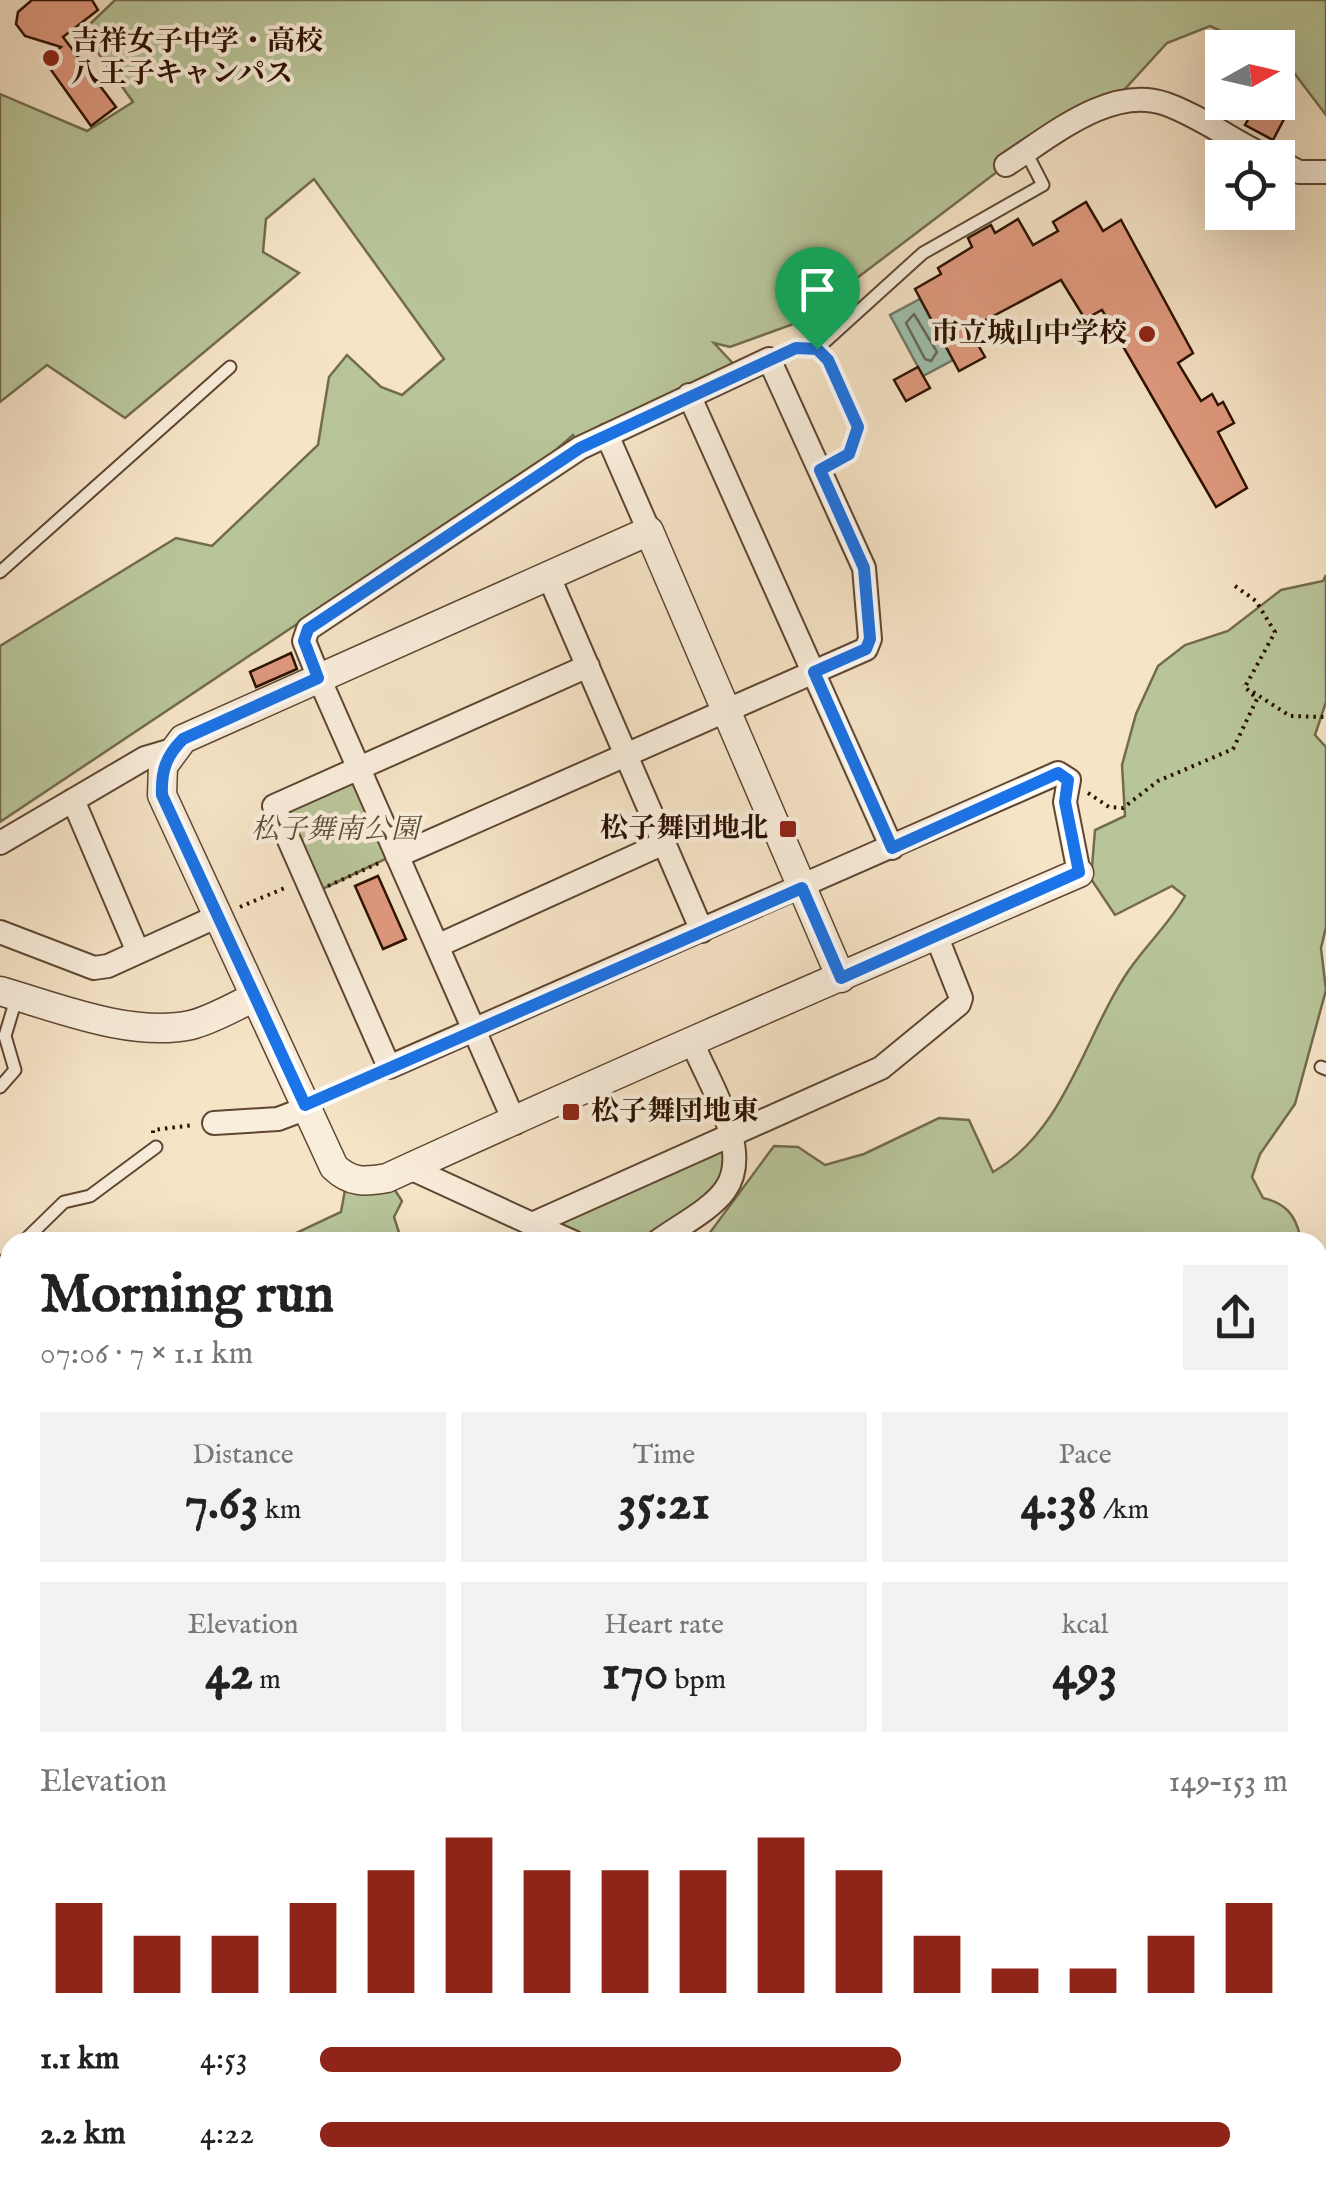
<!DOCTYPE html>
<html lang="en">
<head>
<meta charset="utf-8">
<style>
  body { margin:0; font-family:"IM FELL English","Noto Serif JP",serif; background:#f2f2f2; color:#222; height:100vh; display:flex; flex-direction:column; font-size:38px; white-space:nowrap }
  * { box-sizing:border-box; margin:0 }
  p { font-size:32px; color:#767676 }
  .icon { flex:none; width:55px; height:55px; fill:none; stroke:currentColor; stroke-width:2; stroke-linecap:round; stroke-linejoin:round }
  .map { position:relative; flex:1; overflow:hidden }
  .drawer { position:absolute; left:0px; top:1232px; width:1328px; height:962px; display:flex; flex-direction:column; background:#fff; border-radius:30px 30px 0 0; box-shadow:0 10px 40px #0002 }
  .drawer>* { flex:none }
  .needle { width:65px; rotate:82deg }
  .fabs { position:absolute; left:1205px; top:30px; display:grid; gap:20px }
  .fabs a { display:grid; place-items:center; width:90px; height:90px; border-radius:0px; background:#fff; box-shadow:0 10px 40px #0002; font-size:50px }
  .pin { position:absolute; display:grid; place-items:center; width:85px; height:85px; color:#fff; margin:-102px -42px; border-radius:50% 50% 50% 0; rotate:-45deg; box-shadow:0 0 10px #0007 }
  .pin .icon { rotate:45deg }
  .round { display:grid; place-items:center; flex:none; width:105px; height:105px; border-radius:0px; background:#f2f2f2 }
  .overview { display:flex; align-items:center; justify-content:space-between; height:170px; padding:0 40px }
  h1 { font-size:55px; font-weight:800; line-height:75px }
  .stats { display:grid; grid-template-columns:repeat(3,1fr); gap:15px; height:170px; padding:10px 40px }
  .stats div { display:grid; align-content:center; border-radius:0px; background:#f2f2f2; text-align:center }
  .stats b { font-size:50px; font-weight:800 }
  .stats small { font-size:28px; font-weight:400 }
  .stats p { font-size:28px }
  .chart { height:280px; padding:20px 40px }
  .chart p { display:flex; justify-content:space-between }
  .chart svg { width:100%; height:180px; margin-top:10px; stroke:#8f2418; stroke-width:6 }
  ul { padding:0 40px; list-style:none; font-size:32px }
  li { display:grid; grid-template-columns:160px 120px 1fr; align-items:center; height:75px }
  li i { height:25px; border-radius:12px; background:#8f2418 }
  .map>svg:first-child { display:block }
  .green { fill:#b8c599; stroke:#726b4c; stroke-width:2.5 }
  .water { fill:#9ebfae; stroke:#707968; stroke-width:2.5 }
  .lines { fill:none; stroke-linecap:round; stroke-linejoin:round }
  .shore { stroke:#646857; stroke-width:2.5 }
  .stream { stroke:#707968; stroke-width:5 }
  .building { fill:#e19a80; stroke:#2b1100; stroke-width:2.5 }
  .service-casing { stroke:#5e4632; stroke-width:15 }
  .minor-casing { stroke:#5e4632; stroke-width:26 }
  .tertiary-casing { stroke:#5e4632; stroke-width:31 }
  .primary-casing { stroke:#2b1100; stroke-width:39 }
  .path { stroke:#2b1100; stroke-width:4; stroke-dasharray:2.5 5; stroke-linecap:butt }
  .service { stroke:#f9eddb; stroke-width:11 }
  .minor { stroke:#f9eddb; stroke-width:22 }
  .tertiary { stroke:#f9eddb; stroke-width:28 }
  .primary { stroke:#ebc284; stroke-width:35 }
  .route-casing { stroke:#fff; stroke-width:20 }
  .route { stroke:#1a73e8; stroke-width:12 }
  .poi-dot { fill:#8f2418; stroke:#f9eddb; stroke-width:4 }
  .labels { text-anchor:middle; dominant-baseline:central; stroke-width:8; stroke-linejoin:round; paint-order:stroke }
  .poi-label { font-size:28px; font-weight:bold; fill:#2b1100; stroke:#f9eddb; text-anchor:start }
  .park-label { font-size:28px; font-style:italic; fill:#5c5036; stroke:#f9eddb }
</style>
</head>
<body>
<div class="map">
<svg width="1326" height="2193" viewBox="0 0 1326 2193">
  <rect width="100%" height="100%" fill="#f6e4c7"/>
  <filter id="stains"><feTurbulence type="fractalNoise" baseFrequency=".002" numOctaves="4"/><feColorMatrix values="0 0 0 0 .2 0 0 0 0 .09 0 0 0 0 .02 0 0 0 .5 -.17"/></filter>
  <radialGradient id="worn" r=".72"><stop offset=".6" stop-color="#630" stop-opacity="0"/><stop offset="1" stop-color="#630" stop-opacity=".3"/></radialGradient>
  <path class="green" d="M115,0H1326V115L1285,61L1278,57V48L1257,47L1210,26L1167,43L1112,103L1006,165L799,322L730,347L714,343L741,372L580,448L573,435L549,456L0,822V646L176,538L212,546L318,445L329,377L347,355L381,387L402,395L444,359L314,179L266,219L263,252L299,273L125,418L47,365L0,402V94L87,131L133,102L86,36L88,26Z
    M1326,575V702L1315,735L1326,747V927L1321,948L1326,990L1295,1104L1260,1154L1252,1177L1263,1198C1285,1203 1295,1214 1300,1236L1295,1242H703L774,1146L798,1147L825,1165L864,1154L939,1118L969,1120L993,1172C1066,1130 1084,1036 1129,970C1147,944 1169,924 1185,896L1172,886L1115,915L1091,879L1095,830L1125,816L1122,765L1136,714L1158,666L1185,645L1228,631L1281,590L1323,581Z
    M358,767L396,854L312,894L274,806Z
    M731,1135L726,1190L657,1242H573L532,1224Z
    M387,1178L402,1201L394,1217L402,1242H299L294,1234L341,1212L347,1179Z
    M1114,2185H1177L1174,2193H1114Z"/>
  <path class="water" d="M920,299L953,360L923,376L890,315Z"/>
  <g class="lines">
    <path class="shore" d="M914,314L937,352L931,361L925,359L906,323Z"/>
    <path class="stream" d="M0,1646L10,1644
      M548,2185L551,2193"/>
  </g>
  <path class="building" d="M32,0H92L98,10L63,37L116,107L91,126L44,60L61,47L25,36L16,24L18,12Z
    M1222,102H1293L1273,140L1245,125L1250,116Z
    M1086,202L1103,231L1121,220L1193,353L1178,363L1201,401L1212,394L1218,405L1223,402L1234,423L1218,432L1247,488L1216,507L1102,310L1085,319L1061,280L969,329L985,357L959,371L915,289L941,274L938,268L972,247L968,238L991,225L995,233L1018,219L1033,245L1058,231L1053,222Z
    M918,367L930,388L906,401L894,380Z
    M291,653L297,669L256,687L250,672Z
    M378,876L406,939L383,949L355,886Z"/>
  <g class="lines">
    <g class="service-casing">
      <path id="service" d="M817,349L923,253L1043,185L1026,152
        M769,359L796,348L817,349L828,360L858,427L849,454L820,470
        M0,572L230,367
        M1321,1067L1326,1069
        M0,1087L15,1070L5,1036L17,996
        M23,1242L64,1202L90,1196L156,1147
        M0,1265L10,1255
        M367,2193L380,2185"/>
    </g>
    <g class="minor-casing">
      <path id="minor" d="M1278,161L1299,172H1326
        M1006,165C1050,137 1111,84 1166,104C1202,117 1234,142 1269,158
        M689,395L892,848
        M607,435L649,531
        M549,577L702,931
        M588,666L274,806L389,1067L1058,773L1069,780L1065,802L1079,873
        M73,800L138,952
        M0,843L145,758L172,750
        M397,856L866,649L870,639L864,568L769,359L580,448L308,629L304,641L319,678L515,1123
        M0,932L94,968L108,966L218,916
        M437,946L664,843
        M214,1123L278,1119L307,1108
        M410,1168L532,1224L881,1068L959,1004L961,998L936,935
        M532,1224L573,1242
        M657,1242C677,1227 711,1210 725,1190C754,1151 708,1082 693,1044
        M0,1284L10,1301
        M1326,1482L1321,1493L1326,1495
        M1318,1649L1326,1652
        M0,1776L10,1770
        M576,2185L580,2193
        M1026,2185L1031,2193
        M175,2193L184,2185
        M909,2193L922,2185"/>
    </g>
    <g class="tertiary-casing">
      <path id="tertiary" d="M841,978L649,531L183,739L163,766L162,795L334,1167C351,1183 364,1182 387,1178C616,1073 848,973 1079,873
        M0,991C56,1007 131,1038 191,1025C212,1020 235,1006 255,997"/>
    </g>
    <g class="primary-casing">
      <path id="primary" d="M0,1885L10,1895
        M281,2185L288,2193"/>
    </g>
    <path class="path" d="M1235,586L1256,601L1275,632L1245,687
      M1253,692L1290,716L1326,717
      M1088,793L1109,807L1123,808L1158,781L1233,749L1257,699L1243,685
      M328,886L379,863
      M240,907L287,887
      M325,1096L371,1075
      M153,1133V1130L194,1125"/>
    <use href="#service" class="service"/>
    <use href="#minor" class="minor"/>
    <use href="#tertiary" class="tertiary"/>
    <use href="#primary" class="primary"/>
  </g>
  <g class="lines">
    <g class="route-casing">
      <path id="route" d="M796,348L817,349L828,360L858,427L849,454L820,470L864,568L870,639L866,649L814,672L892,848L1058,773L1068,780L1065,802L1079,872L841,978L802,888L305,1105L162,795C161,771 166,756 183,739L318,678L304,641L308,629L580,448Z"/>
    </g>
    <use href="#route" class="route"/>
  </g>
  <g class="poi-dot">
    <circle cx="51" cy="58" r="10"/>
    <circle cx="1147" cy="334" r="10"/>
    <rect x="778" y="819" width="20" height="20" rx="5"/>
    <rect x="561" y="1102" width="20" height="20" rx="5"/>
  </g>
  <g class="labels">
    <g class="poi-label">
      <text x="71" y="42">吉祥女子中学・高校<tspan x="71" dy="32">八王子キャンパス</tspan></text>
      <text x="1127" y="334" text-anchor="end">市立城山中学校</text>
      <text x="768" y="829" text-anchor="end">松子舞団地北</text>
      <text x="591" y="1112">松子舞団地東</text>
    </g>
    <g class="park-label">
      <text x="335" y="830">松子舞南公園</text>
    </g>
  </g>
  <rect width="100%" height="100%" filter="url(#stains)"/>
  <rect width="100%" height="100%" fill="url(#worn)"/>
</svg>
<div class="fabs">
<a><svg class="needle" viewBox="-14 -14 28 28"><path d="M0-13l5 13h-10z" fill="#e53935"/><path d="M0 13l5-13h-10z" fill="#767676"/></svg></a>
<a><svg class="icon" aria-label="locate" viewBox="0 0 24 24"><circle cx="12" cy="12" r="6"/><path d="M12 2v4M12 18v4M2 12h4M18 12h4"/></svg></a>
</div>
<div class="pin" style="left:817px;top:349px;background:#1e9e55"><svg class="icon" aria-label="arrive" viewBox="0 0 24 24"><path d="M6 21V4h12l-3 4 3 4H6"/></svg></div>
<section class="drawer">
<div class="overview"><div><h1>Morning run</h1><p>07:06 · 7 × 1.1 km</p></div><a class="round"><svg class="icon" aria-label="share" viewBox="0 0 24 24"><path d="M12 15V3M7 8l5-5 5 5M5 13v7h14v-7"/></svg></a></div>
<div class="stats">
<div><p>Distance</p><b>7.63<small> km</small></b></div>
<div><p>Time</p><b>35:21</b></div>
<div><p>Pace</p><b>4:38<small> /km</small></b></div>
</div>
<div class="stats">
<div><p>Elevation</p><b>42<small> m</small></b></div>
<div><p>Heart rate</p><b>170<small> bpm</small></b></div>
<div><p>kcal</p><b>493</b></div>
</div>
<div class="chart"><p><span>Elevation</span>149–153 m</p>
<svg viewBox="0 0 160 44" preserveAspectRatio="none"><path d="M5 44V22M15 44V30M25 44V30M35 44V22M45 44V14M55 44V6M65 44V14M75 44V14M85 44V14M95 44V6M105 44V14M115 44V30M125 44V38M135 44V38M145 44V30M155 44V22"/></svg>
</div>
<ul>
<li><b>1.1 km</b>4:53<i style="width:60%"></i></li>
<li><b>2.2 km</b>4:22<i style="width:94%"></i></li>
</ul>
</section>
</div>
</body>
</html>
